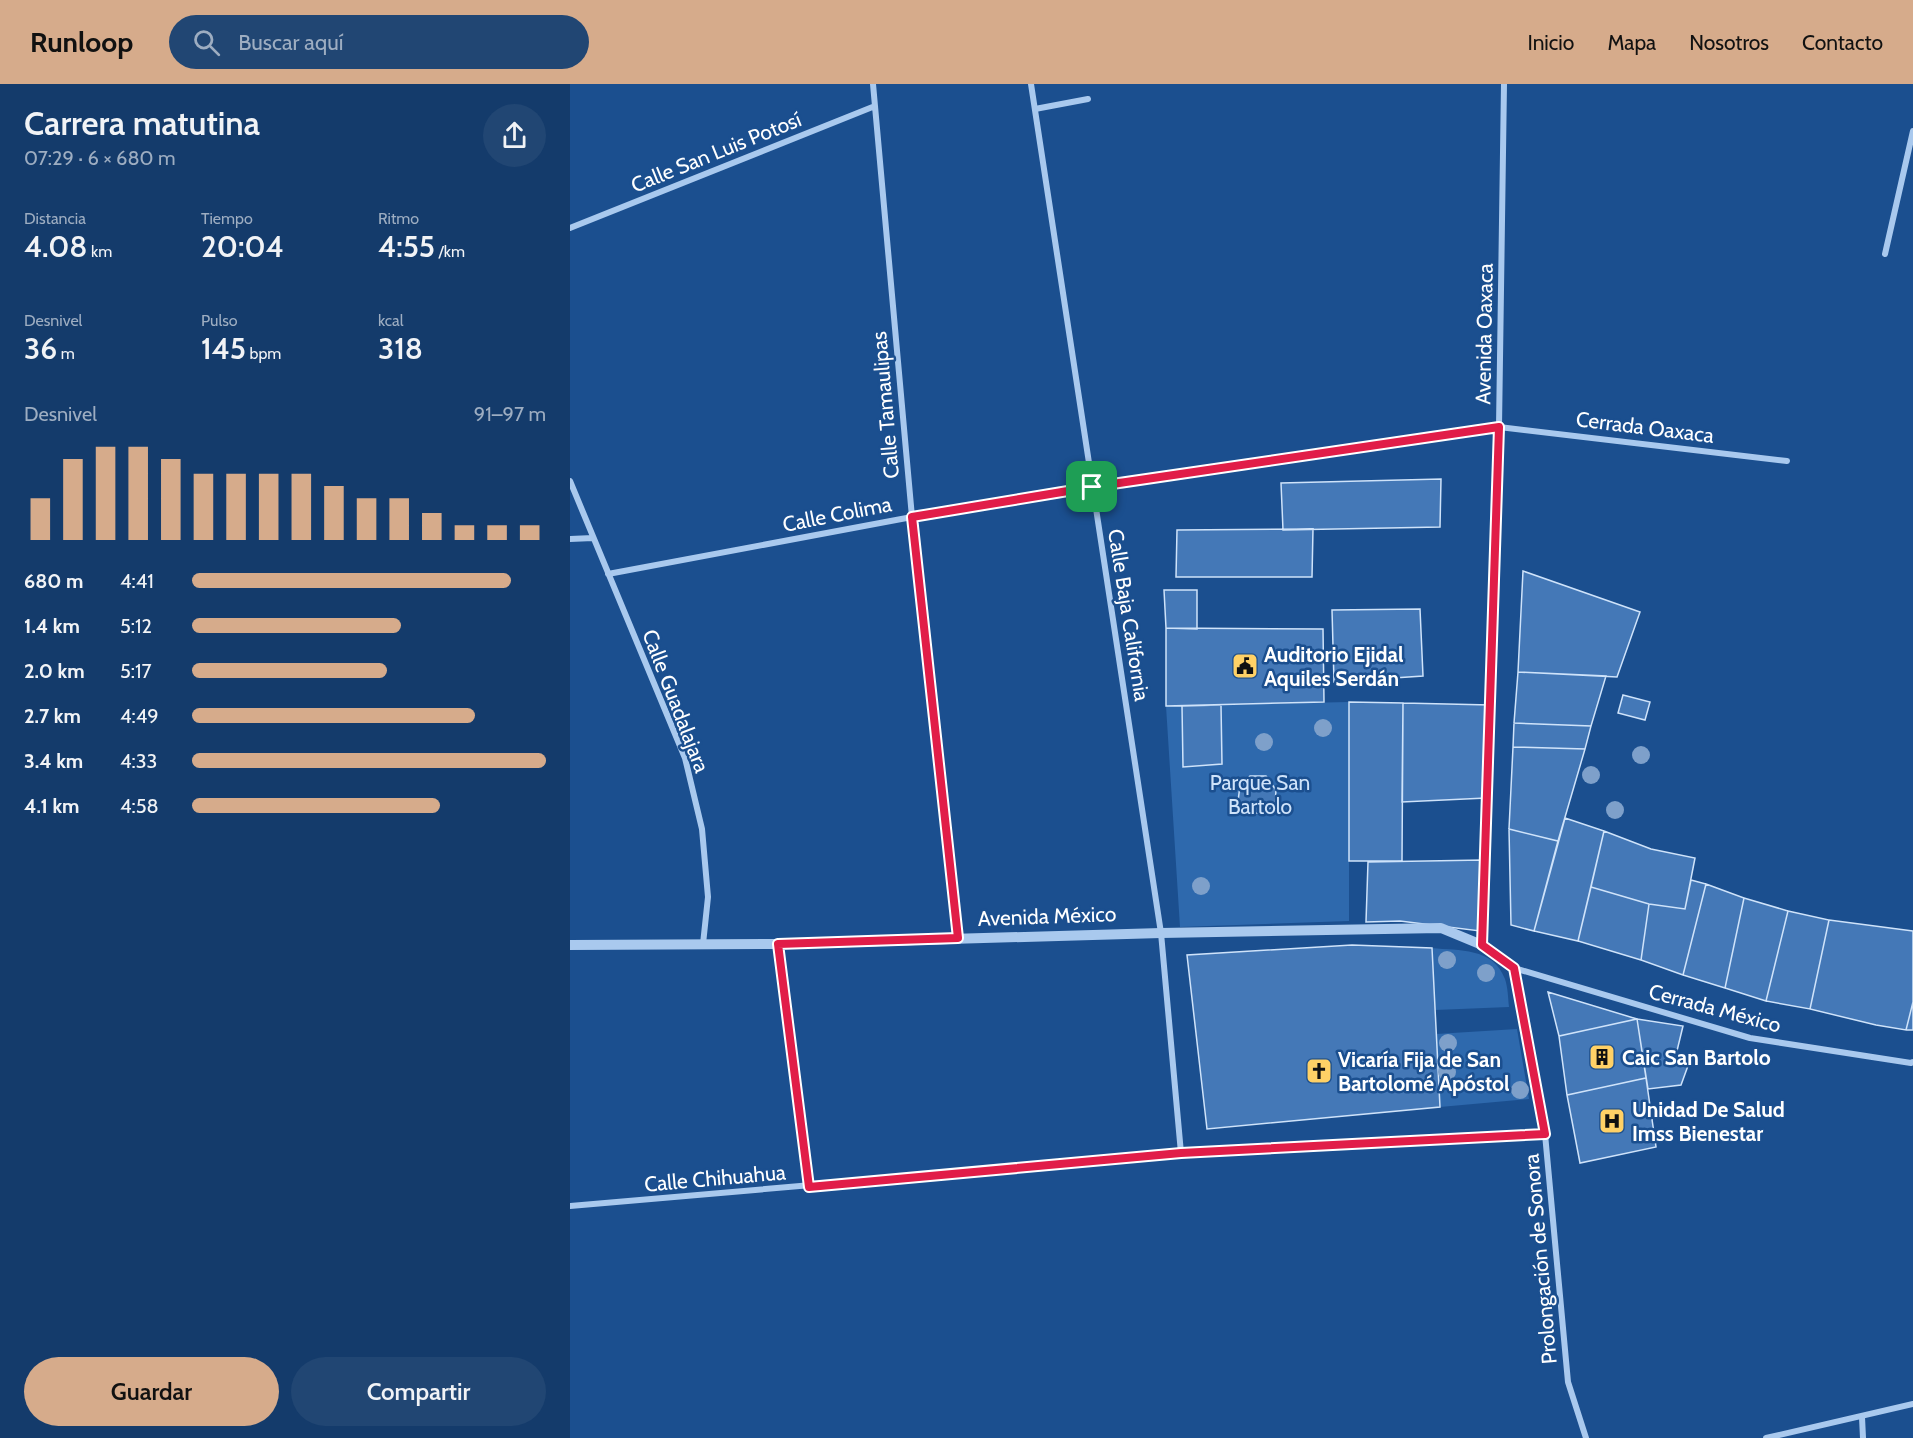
<!DOCTYPE html>
<html lang="es">
<head>
<meta charset="utf-8">
<style>
  body { margin:0; font-family:Cabin,sans-serif; background:#214673; color:#f1f3f6; height:100vh; display:flex; flex-direction:column; font-size:22px; white-space:nowrap }
  * { box-sizing:border-box; margin:0 }
  p { font-size:20px; color:#9dadc1 }
  .icon { flex:none; width:33px; height:33px; fill:none; stroke:currentColor; stroke-width:2; stroke-linecap:round; stroke-linejoin:round }
  .map { position:relative; flex:1; overflow:hidden }
  .panel { display:flex; flex-direction:column; background:#143b6b; width:570px }
  .panel>* { flex:none }
  .pin { position:absolute; display:grid; place-items:center; width:51px; height:51px; color:#fff; margin:-26px; border-radius:12px; box-shadow:0 3px 9px #0006 }
  .round { display:grid; place-items:center; flex:none; width:63px; height:63px; border-radius:32px; background:#214673 }
  .summary { display:flex; align-items:center; justify-content:space-between; height:102px; padding:0 24px }
  h1 { font-size:33px; font-weight:600; line-height:45px }
  .metrics { display:grid; grid-template-columns:repeat(3,1fr); gap:9px; height:102px; padding:6px 24px }
  .metrics div { display:grid; align-content:center }
  .metrics b { font-size:30px; font-weight:600 }
  .metrics small { font-size:16px; font-weight:400 }
  .metrics p { font-size:16px }
  .chart { height:168px; padding:12px 24px }
  .chart p { display:flex; justify-content:space-between }
  .chart svg { width:100%; height:108px; margin-top:6px; stroke:#d6ab8b; stroke-width:6 }
  .primary-button { display:flex; gap:12px; margin-top:auto; padding:12px 24px }
  .primary-button a { flex:1; height:69px; border-radius:36px; background:#d6ab8b; color:#111; font-size:24px; font-weight:600; line-height:69px; text-align:center }
  .primary-button a+a { background:#214673; color:#f1f3f6 }
  ul { padding:0 24px; list-style:none; font-size:20px }
  li { display:grid; grid-template-columns:96px 72px 1fr; align-items:center; height:45px }
  li i { height:15px; border-radius:8px; background:#d6ab8b }
  header { display:flex; align-items:center; gap:36px; box-sizing:border-box; height:84px; padding:0 30px; background:#d6ab8b; color:#111 }
  header strong { font-size:28px }
  nav { display:flex; gap:33px; margin-inline-start:auto; font-size:21px }
  .search { width:420px; height:54px; background:#214673; display:flex; align-items:center; gap:15px; box-sizing:border-box; padding:0 21px; border-radius:33px; color:#9dadc1; font-size:22px }
  main { display:flex; flex:1; min-height:0 }
  .map>svg:first-child { display:block }
  .green { fill:#2e69ad }
  .building { fill:#4478b7; stroke:#cfe3fa; stroke-width:1.5 }
  .lines { fill:none; stroke-linecap:round; stroke-linejoin:round }
  .minor { stroke:#a9c9ee; stroke-width:6 }
  .tertiary { stroke:#a9c9ee; stroke-width:10 }
  .tree { fill:#7ea0ca }
  .route-casing { stroke:#fff; stroke-width:12 }
  .route { stroke:#e11d48; stroke-width:8 }
  .labels { text-anchor:middle; dominant-baseline:central; stroke-width:5; stroke-linejoin:round; paint-order:stroke }
  .street-label { font-size:21px; fill:#fff; stroke:#1b4f8f }
  .poi-label { font-size:21px; font-weight:bold; fill:#fff; stroke:#1b4f8f; text-anchor:start }
  .park-label { font-size:21px; fill:#cfe3fa; stroke:#1b4f8f }
</style>
</head>
<body>
<header>
<strong>Runloop</strong>
<div class="search"><svg class="icon" aria-label="search" viewBox="0 0 24 24"><circle cx="10" cy="10" r="6"/><path d="M15 15l6 6"/></svg>Buscar aquí</div>
<nav><a>Inicio</a><a>Mapa</a><a>Nosotros</a><a>Contacto</a></nav>
</header>
<main>
<section class="panel">
<div class="summary"><div><h1>Carrera matutina</h1><p>07:29 · 6 × 680 m</p></div><a class="round"><svg class="icon" aria-label="share" viewBox="0 0 24 24"><path d="M12 15V3M7 8l5-5 5 5M5 13v7h14v-7"/></svg></a></div>
<div class="metrics">
<div><p>Distancia</p><b>4.08<small> km</small></b></div>
<div><p>Tiempo</p><b>20:04</b></div>
<div><p>Ritmo</p><b>4:55<small> /km</small></b></div>
</div>
<div class="metrics">
<div><p>Desnivel</p><b>36<small> m</small></b></div>
<div><p>Pulso</p><b>145<small> bpm</small></b></div>
<div><p>kcal</p><b>318</b></div>
</div>
<div class="chart"><p><span>Desnivel</span>91–97 m</p>
<svg viewBox="0 0 160 44" preserveAspectRatio="none"><path d="M5 44V27M15 44V11M25 44V6M35 44V6M45 44V11M55 44V17M65 44V17M75 44V17M85 44V17M95 44V22M105 44V27M115 44V27M125 44V33M135 44V38M145 44V38M155 44V38"/></svg>
</div>
<ul>
<li><b>680 m</b>4:41<i style="width:90%"></i></li>
<li><b>1.4 km</b>5:12<i style="width:59%"></i></li>
<li><b>2.0 km</b>5:17<i style="width:55%"></i></li>
<li><b>2.7 km</b>4:49<i style="width:80%"></i></li>
<li><b>3.4 km</b>4:33<i style="width:100%"></i></li>
<li><b>4.1 km</b>4:58<i style="width:70%"></i></li>
</ul>
<div class="primary-button"><a>Guardar</a><a>Compartir</a></div>
</section>
<div class="map">
<svg width="1343" height="1354" viewBox="0 0 1343 1354">
  <rect width="100%" height="100%" fill="#1b4f8f"/>
  <path class="green" d="M779,618V837L610,843L596,622Z
    M862,864C889,867 923,863 935,895C938,904 938,914 939,923L865,926Z
    M947,945L959,1015L870,1023L866,950Z"/>
  <path class="building" d="M871,395L870,443L713,446L711,399Z
    M743,445L742,493H606L607,446Z
    M953,487L1070,528L1047,593L948,588Z
    M594,506H627V545L596,544Z
    M850,525L853,592L764,598L762,526Z
    M596,544L753,545L754,618L596,622Z
    M948,588L1036,592L1021,642L944,639Z
    M1053,611L1080,618L1075,636L1048,629Z
    M779,618L833,619L832,777H779Z
    M833,619L920,621L916,714L832,718Z
    M651,621L652,680L613,683L612,622Z
    M944,639L1021,642L1015,665L943,663Z
    M943,663L1015,665L988,757L939,745Z
    M680,692H696L706,706L705,720L693,730L678,728L668,717L670,702Z
    M995,734L1034,747L1008,857L964,847Z
    M939,745L988,757L964,847L941,841Z
    M1034,747L1081,765L1125,774L1115,825L1079,820L1021,803Z
    M913,776L910,847L830,837L796,838L798,778Z
    M1121,796L1136,800L1113,891L1071,876L1079,820L1115,825Z
    M1136,800L1174,814L1155,904L1113,891Z
    M1021,803L1079,820L1071,876L1008,857Z
    M1174,814L1218,827L1196,917L1155,904Z
    M1218,827L1259,836L1240,925L1196,917Z
    M1259,836L1343,847V918L1336,946L1306,941L1240,925Z
    M782,861L862,864L870,1023L637,1045L617,871Z
    M978,908L1067,935L989,952Z
    M1343,918V946H1336Z
    M1067,935L1076,994L997,1011L989,952Z
    M1067,935L1113,942L1105,975L1119,979L1111,1001L1078,1005Z
    M1076,994L1086,1063L1010,1079L997,1011Z"/>
  <g class="lines">
    <path class="minor" d="M303,0L342,433L389,854
      M461,0L591,849L611,1069
      M465,25L518,15
      M0,144L305,22
      M1315,170L1343,47
      M0,397L115,674L132,745L138,813L133,860
      M0,455L23,454
      M38,490L342,433L523,403L929,343L1217,377
      M208,860L239,1103
      M912,861L929,343L934,0
      M0,1122L611,1069L975,1050
      M1292,1333L1293,1354
      M1016,1354L998,1298L975,1050L944,884L1180,954L1341,979L1343,978
      M1196,1354L1343,1320"/>
    <path class="tertiary" d="M0,861L208,860L591,849L871,844L912,861L944,884"/>
  </g>
  <g class="tree">
    <circle cx="753" cy="644" r="9"/>
    <circle cx="694" cy="658" r="9"/>
    <circle cx="1071" cy="671" r="9"/>
    <circle cx="1021" cy="691" r="9"/>
    <circle cx="1045" cy="726" r="9"/>
    <circle cx="631" cy="802" r="9"/>
    <circle cx="877" cy="876" r="9"/>
    <circle cx="916" cy="889" r="9"/>
    <circle cx="878" cy="959" r="9"/>
    <circle cx="877" cy="988" r="9"/>
    <circle cx="950" cy="1006" r="9"/>
  </g>
  <g class="lines">
    <g class="route-casing">
      <path id="route" d="M929,343L912,861L944,884L975,1050L611,1069L239,1103L208,860L388,854L342,433L522,403Z"/>
    </g>
    <use href="#route" class="route"/>
  </g>
  <defs>
    <g id="civic-square" transform="scale(1.35)"><rect x="-9" y="-9" width="18" height="18" rx="4" fill="#ffd166" stroke="#1b4f8f"/><path d="M-.6-6.5H3V-4.5H.6V-3L4-1V1h2V6H-6V1h2V-1L-.6-3ZM-1.2 2.5V6h2.4V2.5Z" fill="#111"/></g>
    <g id="building-square" transform="scale(1.35)"><rect x="-9" y="-9" width="18" height="18" rx="4" fill="#ffd166" stroke="#1b4f8f"/><path d="M-4-6H4V6H1V3H-1V6H-4ZM-2.5-4.3h1.7v1.8h-1.7ZM.8-4.3h1.7v1.8H.8ZM-2.5-1h1.7V.8h-1.7ZM.8-1h1.7V.8H.8Z" fill="#111"/></g>
    <g id="church-square" transform="scale(1.35)"><rect x="-9" y="-9" width="18" height="18" rx="4" fill="#ffd166" stroke="#1b4f8f"/><path d="M-1.2-6h2.4v3.5h3.3v2.4h-3.3V6h-2.4V-.1h-3.3v-2.4h3.3Z" fill="#111"/></g>
    <g id="hospital-square" transform="scale(1.35)"><rect x="-9" y="-9" width="18" height="18" rx="4" fill="#ffd166" stroke="#1b4f8f"/><path d="M-5-5h3v3.5h4V-5h3V5h-3V1.5h-4V5h-3Z" fill="#111"/></g>
  </defs>
  <g fill-rule="evenodd">
    <use href="#civic-square" x="675" y="582"/>
    <use href="#building-square" x="1032" y="973"/>
    <use href="#church-square" x="749" y="987"/>
    <use href="#hospital-square" x="1042" y="1037"/>
  </g>
  <g class="labels">
    <g class="street-label">
      <text transform="translate(146 68) rotate(-22)">Calle San Luis Potosí</text>
      <text transform="translate(914 250) rotate(-89)">Avenida Oaxaca</text>
      <text transform="translate(315 321) rotate(-95)">Calle Tamaulipas</text>
      <text transform="translate(1075 343) rotate(7)">Cerrada Oaxaca</text>
      <text transform="translate(267 430) rotate(-11)">Calle Colima</text>
      <text transform="translate(559 531) rotate(81)">Calle Baja California</text>
      <text transform="translate(106 617) rotate(69)">Calle Guadalajara</text>
      <text transform="translate(477 832) rotate(-2)">Avenida México</text>
      <text transform="translate(1145 924) rotate(15)">Cerrada México</text>
      <text transform="translate(145 1094) rotate(-5)">Calle Chihuahua</text>
      <text transform="translate(970 1175) rotate(-95)">Prolongación de Sonora</text>
    </g>
    <g class="poi-label">
      <text x="694" y="570">Auditorio Ejidal<tspan x="694" dy="24">Aquiles Serdán</tspan></text>
      <text x="1052" y="973">Caic San Bartolo</text>
      <text x="768" y="975">Vicaría Fija de San<tspan x="768" dy="24">Bartolomé Apóstol</tspan></text>
      <text x="1062" y="1025">Unidad De Salud<tspan x="1062" dy="24">Imss Bienestar</tspan></text>
    </g>
    <g class="park-label">
      <text x="690" y="698">Parque San<tspan x="690" dy="24">Bartolo</tspan></text>
    </g>
  </g>
</svg>
<div class="pin" style="left:522px;top:403px;background:#1e9e55"><svg class="icon" aria-label="arrive" viewBox="0 0 24 24"><path d="M6 21V4h12l-3 4 3 4H6"/></svg></div>
</div>
</main>
</body>
</html>
